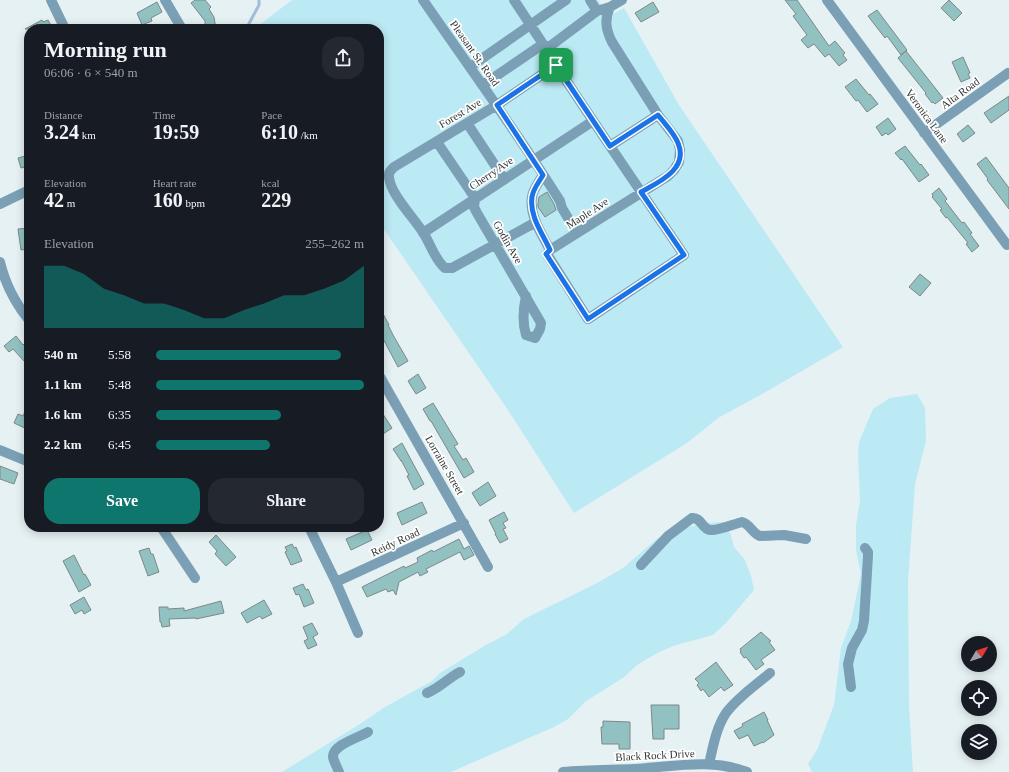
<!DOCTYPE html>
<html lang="en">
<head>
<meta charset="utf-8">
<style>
  body { margin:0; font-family:"Times New Roman",serif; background:#242831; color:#f1f3f6; height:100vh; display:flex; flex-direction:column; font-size:15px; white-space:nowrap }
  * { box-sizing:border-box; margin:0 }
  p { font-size:13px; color:#9ea1a6 }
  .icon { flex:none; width:22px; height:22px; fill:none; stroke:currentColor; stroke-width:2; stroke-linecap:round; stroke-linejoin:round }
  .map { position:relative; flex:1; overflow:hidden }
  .details { position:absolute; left:24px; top:24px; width:360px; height:508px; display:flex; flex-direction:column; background:#171b24; border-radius:16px; box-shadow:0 2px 10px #0003 }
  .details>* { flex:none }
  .needle { width:26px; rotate:51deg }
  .buttons { position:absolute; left:961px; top:636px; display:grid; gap:8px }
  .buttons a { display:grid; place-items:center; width:36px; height:36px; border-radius:50%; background:#171b24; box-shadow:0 2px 10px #0003; font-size:20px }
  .pin { position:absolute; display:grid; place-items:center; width:34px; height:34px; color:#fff; margin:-17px; border-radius:8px; box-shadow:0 2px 6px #0006 }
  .round { display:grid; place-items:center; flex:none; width:42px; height:42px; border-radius:16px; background:#242831 }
  .head { display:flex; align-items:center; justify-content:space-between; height:68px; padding:0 20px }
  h1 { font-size:22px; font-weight:600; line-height:30px }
  .metrics { display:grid; grid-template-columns:repeat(3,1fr); gap:6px; height:68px; padding:4px 20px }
  .metrics div { display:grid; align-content:center }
  .metrics b { font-size:20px; font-weight:600 }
  .metrics small { font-size:11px; font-weight:400 }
  .metrics p { font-size:11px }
  .chart { height:112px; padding:8px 20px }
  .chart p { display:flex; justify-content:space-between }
  .chart svg { width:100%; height:72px; margin-top:4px; fill:#0f766e; opacity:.7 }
  .button { display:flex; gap:8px; margin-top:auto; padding:8px 20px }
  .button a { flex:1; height:46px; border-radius:16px; background:#0f766e; color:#fff; font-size:16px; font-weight:600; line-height:46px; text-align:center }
  .button a+a { background:#242831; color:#f1f3f6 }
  ul { padding:0 20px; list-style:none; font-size:13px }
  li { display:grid; grid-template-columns:64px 48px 1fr; align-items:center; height:30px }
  li i { height:10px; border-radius:5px; background:#0f766e }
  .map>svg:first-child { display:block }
  .green { fill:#bbe9f4 }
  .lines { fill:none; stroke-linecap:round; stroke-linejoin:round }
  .stream { stroke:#a4bcdb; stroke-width:3 }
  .building { fill:#91c1c1; stroke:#7e8888 }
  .minor { stroke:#7b9fb4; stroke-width:10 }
  .route-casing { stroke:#fff; stroke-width:8 }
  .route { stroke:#1a73e8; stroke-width:5 }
  .labels { text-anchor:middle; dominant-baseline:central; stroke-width:3.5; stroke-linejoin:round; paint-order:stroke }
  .street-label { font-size:11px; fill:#303435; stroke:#fff }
</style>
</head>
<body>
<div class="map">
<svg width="1009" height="772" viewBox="0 0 1009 772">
  <rect width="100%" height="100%" fill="#e6f1f4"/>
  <path class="green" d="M292,0H598L609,16L624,8L679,105L843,347L764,393L718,418L687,443L574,513L508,410L379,222V29H254Z
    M917,394L925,408L926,441L915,484L908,581L909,706L913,772H812L808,764L817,750L834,705L841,648L851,621L861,574L856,550V526L860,500L858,456L859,442L873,409L890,398Z
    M723,522L731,535L734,547L745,560L751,576L754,590L726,623L713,635L676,645L657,653L637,665L623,678L586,701L568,719L554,727L451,772H282L360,724L385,707L432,681L440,673L486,645L507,634L524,619L599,582L623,568L658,538L679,529L706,523Z"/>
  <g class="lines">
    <path class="stream" d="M246,29L259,5V0"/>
  </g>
  <path class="building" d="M195,0H205L211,7L209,9L214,17L216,29H205V21L191,3Z
    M785,0H797L829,46L835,41L845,53L843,55L847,60L839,66L829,54L825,57L814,44L808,48L801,40L807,35L793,16L796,14Z
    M949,0L962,13L954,21L941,8Z
    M157,2L162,12L151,18L152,21L142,25L137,13Z
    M653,2L659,12L641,22L635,13Z
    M877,10L907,50L901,55L887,36L885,38L868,16Z
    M42,20L43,22L48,20L53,29H25Z
    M906,51L943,98L935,104L933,102L932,103L925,94L926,93L898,58Z
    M963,57L970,73L968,74L970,78L961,82L952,62Z
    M856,79L869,95L870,94L878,104L867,112L858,100L856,101L845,87Z
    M1009,96V110L991,123L984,113Z
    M888,118L896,129L888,135L886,133L882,136L876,127Z
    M968,125L975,133L963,142L957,134Z
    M905,146L920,165L921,164L929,175L919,182L902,159L901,160L895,153Z
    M29,155V166L21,168L18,158Z
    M986,157L1009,188V209L987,180L988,179L977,164Z
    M939,188L947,199L945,201L962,223L964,222L972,233L970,234L979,246L972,252L966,244L968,243L947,217L946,218L940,210L942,209L932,197L933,196L932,194Z
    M547,192L554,204L556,210L545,217L538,207V204L539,197Z
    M29,228V249L21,250L18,229Z
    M920,274L931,283L920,296L909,287Z
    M379,306L389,325H388L393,335L408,361L398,367L379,331Z
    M16,336L23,345L24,344L29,350V357L24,361L13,349L9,352L4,346Z
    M418,374L426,388L416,394L408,381Z
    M29,403V430L14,423L18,414L23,416Z
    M433,403L458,444L454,446L463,460L466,458L474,472L464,478L431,421H430L423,409Z
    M379,408L392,428L383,434L379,428Z
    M402,443L424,484L414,490L407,476L409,475L401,460V461L393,449Z
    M0,466L18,473L14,484L0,479Z
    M488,482L496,496L480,506L472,493Z
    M422,502L427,513L402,525L397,513Z
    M504,512L508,520L503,523L506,528L503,529L508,539L500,543L495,534H496L489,520Z
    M367,530L372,540L351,550L346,539Z
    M216,535L236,557L226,566L215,554L217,551L209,542Z
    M459,539L464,549L469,546L474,555L464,560L460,552L426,569L428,572L420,576L418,572L399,582L396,595L393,590L388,592L386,589L367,597L362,587L404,566L405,568L418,562L417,558L432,550L433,552Z
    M292,544L294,548L296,547L302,561L291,565L285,552L287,551L285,547Z
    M149,548L151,554H153L159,572L148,576L139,551Z
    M74,555L84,575L85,574L91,585L79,592L63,561Z
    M303,584L306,590L308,589L314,603L304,607L299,594L296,595L293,588Z
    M84,597L91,610L84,614L82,610L75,614L70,605Z
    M264,600L272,614L262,619L260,616L247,623L241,613Z
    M221,601L224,613L196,619V618L169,619L170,626L162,627L161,622H160L159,607H168V609L184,608V611Z
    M312,623L318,634L313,637L317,645L308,649L304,641L308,639L303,627Z
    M761,632L771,641L769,642L775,650L761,660L764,664L756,670L746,657L744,658L740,652L741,651L740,649Z
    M716,662L733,685L724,691L721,687L709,697L703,689L701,691L697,685L699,683L695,679Z
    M651,705H679V729H664V739H653Z
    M764,712L768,720H767L774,735L763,743V742L754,746L748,735L739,739L734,731L743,726L742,724Z
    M603,721L630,722V749H619V744H602L601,727H603Z"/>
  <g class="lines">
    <path class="minor" d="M51,0L65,29
      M165,0L182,29
      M423,0C469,67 517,132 560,201L562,208L577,233
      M514,0L543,44L549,47L552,57L556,65C598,129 641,192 684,255L588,319L547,254L550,250L668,176L674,170L679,162L680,150L678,141L658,115L612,42C606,30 604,20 610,7
      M590,0L597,11
      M827,0L1007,245
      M549,47L597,11L610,7L622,0
      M470,67L566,0
      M483,85L543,44
      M467,123L504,179
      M924,133L1008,73L1009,74
      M437,142L475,198
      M610,146L658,115
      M543,175C539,182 533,189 532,197C529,216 542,234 550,250
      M475,198L474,207L477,213L541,323L540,329L535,338L526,335C522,322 523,310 526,296
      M0,204L29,190
      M536,222L452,268H445C435,260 431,245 424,234C415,219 390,194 389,177C388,172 391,170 394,167L497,105L556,65
      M423,233L593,121
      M0,262C5,283 15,303 29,320
      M379,375L488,567
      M0,450L29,462
      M161,527L195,578
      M309,527L336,582L358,633
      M641,565L668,536L692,518C701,517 702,529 710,530C718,531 734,524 742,522C750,524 752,533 760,536L784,535L806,539
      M336,582L464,523
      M851,687L848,664L852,648L862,630L864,621L868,556V552L865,548
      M427,693C440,688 448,678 460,672
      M709,764C713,747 716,728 726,713C738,697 756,685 770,673
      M339,772C337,767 334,762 333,757C332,745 360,737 368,732
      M563,772C587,770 611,770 634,769C672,767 711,758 747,772"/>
  </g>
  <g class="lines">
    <g class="route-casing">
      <path id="route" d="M556,65L610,146L658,115C665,124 674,133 678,143C689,169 659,182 641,192L684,255L588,319L546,254L550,250C543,234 529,216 532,197C533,189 539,182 543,175L497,105Z"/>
    </g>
    <use href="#route" class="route"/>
  </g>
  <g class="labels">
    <g class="street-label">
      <text transform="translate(475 53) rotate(55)">Pleasant St. Road</text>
      <text transform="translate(960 93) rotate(-36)">Alta Road</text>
      <text transform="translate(460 113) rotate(-31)">Forest Ave</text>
      <text transform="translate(927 116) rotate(54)">Veronica Lane</text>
      <text transform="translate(491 173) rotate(-34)">Cherry Ave</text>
      <text transform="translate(587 213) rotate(-33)">Maple Ave</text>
      <text transform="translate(508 242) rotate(60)">Godin Ave</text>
      <text transform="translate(445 465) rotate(60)">Lorraine Street</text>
      <text transform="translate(395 542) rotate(-25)">Reidy Road</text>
      <text transform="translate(655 755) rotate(-3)">Black Rock Drive</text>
    </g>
  </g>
</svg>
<div class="buttons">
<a><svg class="needle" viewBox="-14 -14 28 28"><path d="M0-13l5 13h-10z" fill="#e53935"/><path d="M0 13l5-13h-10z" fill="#9ea1a6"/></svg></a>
<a><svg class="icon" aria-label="locate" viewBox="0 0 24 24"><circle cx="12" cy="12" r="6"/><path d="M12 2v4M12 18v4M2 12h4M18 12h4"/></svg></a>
<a><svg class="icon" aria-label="layers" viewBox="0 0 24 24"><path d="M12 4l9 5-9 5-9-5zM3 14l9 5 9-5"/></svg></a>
</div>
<div class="pin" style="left:556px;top:65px;background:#1e9e55"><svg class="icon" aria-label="arrive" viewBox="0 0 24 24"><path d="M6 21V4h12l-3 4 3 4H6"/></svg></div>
<section class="details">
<div class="head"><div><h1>Morning run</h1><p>06:06 · 6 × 540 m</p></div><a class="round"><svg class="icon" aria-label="share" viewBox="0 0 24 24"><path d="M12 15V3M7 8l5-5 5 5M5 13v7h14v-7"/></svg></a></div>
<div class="metrics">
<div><p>Distance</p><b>3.24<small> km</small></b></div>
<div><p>Time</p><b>19:59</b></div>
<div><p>Pace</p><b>6:10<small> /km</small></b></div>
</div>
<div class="metrics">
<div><p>Elevation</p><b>42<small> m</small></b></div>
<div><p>Heart rate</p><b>160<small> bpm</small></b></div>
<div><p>kcal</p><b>229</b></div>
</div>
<div class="chart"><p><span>Elevation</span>255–262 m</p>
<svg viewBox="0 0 160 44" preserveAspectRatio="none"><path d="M0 44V6L10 6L20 11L30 20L40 24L50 29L60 29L70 33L80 38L90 38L100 33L110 29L120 24L130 24L140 20L150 15L160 6V44z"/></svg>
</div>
<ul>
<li><b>540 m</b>5:58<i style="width:89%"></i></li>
<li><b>1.1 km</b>5:48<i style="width:100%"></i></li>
<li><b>1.6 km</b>6:35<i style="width:60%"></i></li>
<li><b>2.2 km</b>6:45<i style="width:55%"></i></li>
</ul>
<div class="button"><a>Save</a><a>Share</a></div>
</section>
</div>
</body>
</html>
